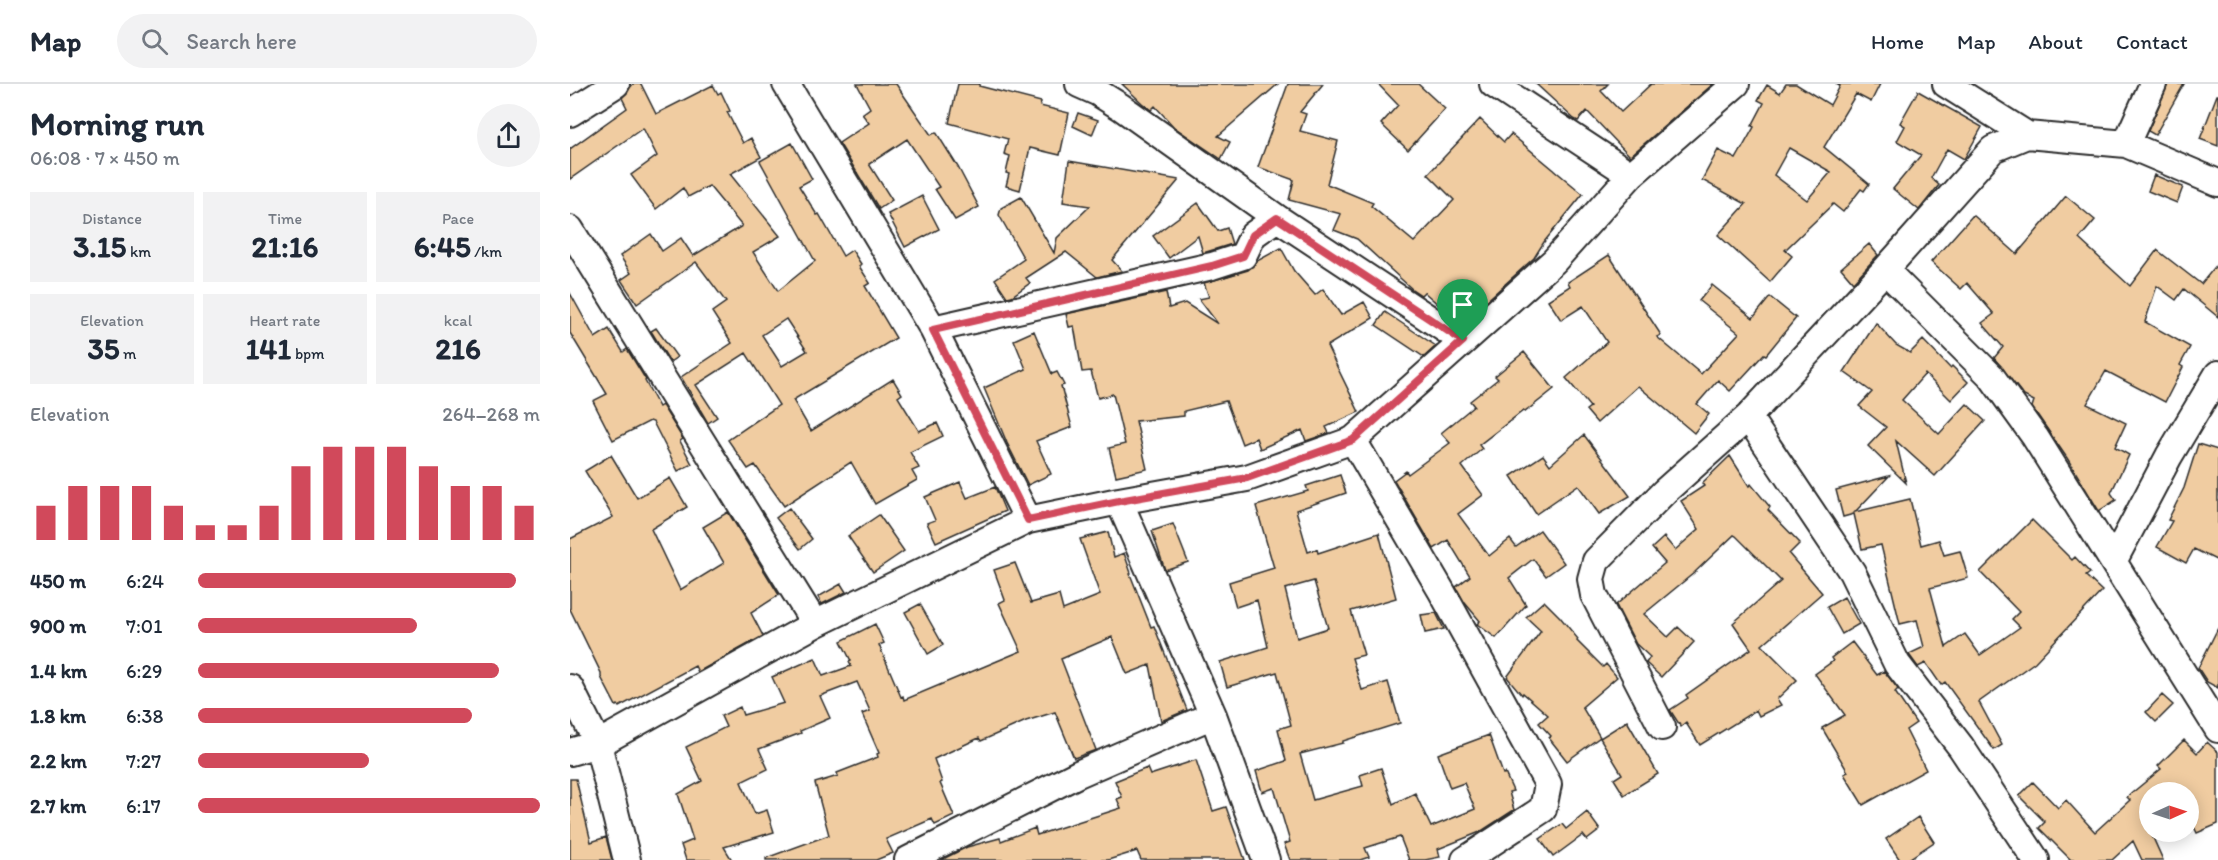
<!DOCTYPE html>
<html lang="en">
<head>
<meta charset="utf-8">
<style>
  body { margin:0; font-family:Itim,sans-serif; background:#f2f2f3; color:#1f2937; height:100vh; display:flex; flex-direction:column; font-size:22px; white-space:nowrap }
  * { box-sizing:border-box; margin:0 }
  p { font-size:20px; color:#747a83 }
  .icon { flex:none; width:33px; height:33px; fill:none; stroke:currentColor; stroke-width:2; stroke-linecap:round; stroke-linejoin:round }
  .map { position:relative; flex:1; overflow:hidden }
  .drawer { display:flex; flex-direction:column; background:#fff; width:570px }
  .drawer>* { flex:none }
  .needle { width:39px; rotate:87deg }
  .controls { position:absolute; left:1569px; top:698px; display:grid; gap:12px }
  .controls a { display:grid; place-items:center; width:60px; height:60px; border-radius:50%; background:#fff; box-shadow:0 3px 15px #0003; font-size:30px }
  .pin { position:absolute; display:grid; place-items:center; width:51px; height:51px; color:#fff; margin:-62px -26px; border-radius:50% 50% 50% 0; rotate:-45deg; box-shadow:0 0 6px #0007 }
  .pin .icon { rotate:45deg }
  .round { display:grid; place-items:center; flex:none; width:63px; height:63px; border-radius:32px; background:#f2f2f3 }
  .overview { display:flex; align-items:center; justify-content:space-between; height:102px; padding:0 30px }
  h1 { font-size:33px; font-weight:700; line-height:45px }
  .metrics { display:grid; grid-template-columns:repeat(3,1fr); gap:9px; height:102px; padding:6px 30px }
  .metrics div { display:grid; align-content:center; border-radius:0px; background:#f2f2f3; text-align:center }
  .metrics b { font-size:30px; font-weight:700 }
  .metrics small { font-size:16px; font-weight:400 }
  .metrics p { font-size:16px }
  .chart { height:168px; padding:12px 30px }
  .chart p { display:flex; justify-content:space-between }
  .chart svg { width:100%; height:108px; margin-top:6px; stroke:#d1495b; stroke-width:6 }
  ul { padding:0 30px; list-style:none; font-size:20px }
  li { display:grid; grid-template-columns:96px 72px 1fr; align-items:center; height:45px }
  li i { height:15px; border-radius:8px; background:#d1495b }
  header { display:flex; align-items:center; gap:36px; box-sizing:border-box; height:84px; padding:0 30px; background:#fff; border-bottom:2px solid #e0e1e3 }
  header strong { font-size:28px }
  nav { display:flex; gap:33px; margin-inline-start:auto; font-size:21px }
  .search { width:420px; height:54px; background:#f2f2f3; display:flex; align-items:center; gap:15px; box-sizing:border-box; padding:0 21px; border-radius:33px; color:#747a83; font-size:22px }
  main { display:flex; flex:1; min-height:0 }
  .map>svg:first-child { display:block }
  .building { fill:#f0cca1; stroke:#2b2b2b; stroke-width:1.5; fill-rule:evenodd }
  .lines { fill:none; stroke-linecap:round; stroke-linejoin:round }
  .minor-casing { stroke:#2b2b2b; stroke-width:30 }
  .minor { stroke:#fff; stroke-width:26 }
  .route-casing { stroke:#fff; stroke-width:12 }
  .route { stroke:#d1495b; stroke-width:8 }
</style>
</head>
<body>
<header>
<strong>Map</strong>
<div class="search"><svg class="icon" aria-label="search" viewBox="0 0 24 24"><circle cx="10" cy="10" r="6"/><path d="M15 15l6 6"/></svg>Search here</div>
<nav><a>Home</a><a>Map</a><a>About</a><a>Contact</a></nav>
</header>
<main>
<section class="drawer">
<div class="overview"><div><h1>Morning run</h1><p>06:08 · 7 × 450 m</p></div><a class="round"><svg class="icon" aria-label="share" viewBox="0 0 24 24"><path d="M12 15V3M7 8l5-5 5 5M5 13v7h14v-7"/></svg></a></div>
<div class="metrics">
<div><p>Distance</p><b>3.15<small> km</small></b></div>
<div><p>Time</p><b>21:16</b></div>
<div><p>Pace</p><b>6:45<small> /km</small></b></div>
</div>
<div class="metrics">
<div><p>Elevation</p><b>35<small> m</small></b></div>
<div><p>Heart rate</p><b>141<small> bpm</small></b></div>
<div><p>kcal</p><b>216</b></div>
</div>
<div class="chart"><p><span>Elevation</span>264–268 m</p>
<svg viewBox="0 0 160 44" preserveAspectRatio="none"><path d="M5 44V30M15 44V22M25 44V22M35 44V22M45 44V30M55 44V38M65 44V38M75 44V30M85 44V14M95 44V6M105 44V6M115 44V6M125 44V14M135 44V22M145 44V22M155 44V30"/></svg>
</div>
<ul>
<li><b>450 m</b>6:24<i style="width:93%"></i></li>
<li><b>900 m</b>7:01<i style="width:64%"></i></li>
<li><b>1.4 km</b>6:29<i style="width:88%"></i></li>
<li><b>1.8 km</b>6:38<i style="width:80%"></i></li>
<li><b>2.2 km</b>7:27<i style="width:50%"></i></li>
<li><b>2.7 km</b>6:17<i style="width:100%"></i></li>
</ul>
</section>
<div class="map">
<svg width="1648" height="776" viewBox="0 0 1648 776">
  <rect width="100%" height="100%" fill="#fff"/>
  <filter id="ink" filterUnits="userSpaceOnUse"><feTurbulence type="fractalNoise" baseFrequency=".0167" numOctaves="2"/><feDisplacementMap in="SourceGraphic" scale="12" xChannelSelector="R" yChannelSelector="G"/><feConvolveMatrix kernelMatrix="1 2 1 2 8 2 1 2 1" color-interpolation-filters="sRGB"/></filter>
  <g filter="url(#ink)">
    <path class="building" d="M63,0H71L86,30L143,1L148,10L151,8L160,27L157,28L173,59L181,54L191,73L160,90L210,152L183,168L208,207L245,177L190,77L222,59L242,95L229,102L247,131L249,130L273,172L282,166L291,180L289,182L300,199L295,202L326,254L223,316L241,347L323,295L332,310L328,313L349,347L367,339L373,352L340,368L349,384L342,387L347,396L305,420L281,378L214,422L185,381L178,385L158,356L209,321L176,269L126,301L147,333L138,339L111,293L162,259L142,228L156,218L126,178L67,220L51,196L61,189L50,172L81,150L92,167L111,154L123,172L172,142L139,102L118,113L113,104L86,125L61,91L87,72L73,44L0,95V65L57,24L52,14ZM216,235L237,267L212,282L192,251Z
      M287,0H326L361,51L366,48L388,83L409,123L385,136L365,105L369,103L337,55L299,80L322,116L309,125L269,59L299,39L292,30L300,24Z
      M388,0H410L409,2L471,18L470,22L499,29L490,71L460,64L450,106L436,102L439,90L436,89L440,72L434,70L438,55L379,39Z
      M552,0H708L648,52L660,58L651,75L604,43L585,22L581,26L572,19Z
      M718,0H753L730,28L736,30L730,47L768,57L757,100L803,119L801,122L844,158L884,116L858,90L910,35L934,58L941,50L1013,110L974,158L964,174L892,239L878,229L854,208L851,211L842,205L787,155L764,146L771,130L719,116L724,96L688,83Z
      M808,0H848L875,25L838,66L811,40L828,21Z
      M966,0H1038L1031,7L1051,28L1081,0H1143L1060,72L1017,27L1008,37L1004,35Z
      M1216,0H1226L1260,21L1270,2L1266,0H1310L1301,18L1286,10L1254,63L1299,100L1294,107L1291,105L1273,128L1263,120L1215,166L1222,172L1200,198L1148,151L1176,120L1132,96L1148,66L1166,75L1184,43L1182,42L1194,19L1188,16L1197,1L1210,9ZM1219,64L1261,88L1237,116L1204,91Z
      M1598,0H1614L1585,51L1578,47Z
      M1348,7L1412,43L1394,75L1377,65L1361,94L1369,101L1349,126L1323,105L1351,71L1327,57L1335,42L1330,39Z
      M1647,11H1648V62L1630,55Z
      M508,29L528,36L522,51L503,42Z
      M499,77L609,96L542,176L552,187L527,193L496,168L456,194L460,199L442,212L437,213L425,195L454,175L429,131L431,124L451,113L484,169L487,154L520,122L493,118Z
      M1584,91L1613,103L1607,119L1578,107Z
      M352,112L369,145L335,163L318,130Z
      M1496,112L1525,136L1509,155L1560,202L1587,166L1631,200L1648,179V233L1614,205L1606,216L1587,202L1575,238L1620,263L1610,281L1613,283L1595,318L1536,287L1517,320L1556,339L1545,363L1559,371L1541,409L1546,416L1529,427L1497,374L1462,323L1464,317L1454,312L1424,274L1433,263L1412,239L1424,230L1397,199L1391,205L1361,178L1403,131L1447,170Z
      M628,119L648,147L657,144L662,160L633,169L628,152L599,174L583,152Z
      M1299,160L1308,171L1283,198L1271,184Z
      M711,164L724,187L745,211L753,205L771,231L794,218L803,234L757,262L789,328L756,343L759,349L736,357L732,346L690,365L686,354L672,360L656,317L614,327V332L566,337L577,385L546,392L539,364L555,360L543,310L528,314L521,287L512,288L504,242L499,243L496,230L596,208L599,224L615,219L648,240L629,215L639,213L634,199L678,186L687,177Z
      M1039,171L1091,251L1087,253L1131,290L1169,249L1129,217L1142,201L1183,234L1200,213L1226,234L1196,271L1194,270L1160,307L1148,296L1127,320L1139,330L1124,349L1068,302L1027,339L1016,326L1020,323L996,294L1037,258L1013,222L991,236L978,216L1000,202L998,198Z
      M0,209L25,254L39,245L53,268L57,265L76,296L75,297L89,323L92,321L113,355L110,357L122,380L108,387L83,338L80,337L43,356L23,317L37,310L0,249Z
      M815,228L866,262L854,273L806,241Z
      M1306,239L1326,261L1340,269L1353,256L1380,284L1382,282L1398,298L1381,316L1355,290L1332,316L1369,350L1397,320L1415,337L1365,392L1326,357L1336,399L1298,362L1316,343L1289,322L1302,308L1274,288Z
      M86,244L107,273L100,278L81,247Z
      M464,247L482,290L487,288L494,301L491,302L502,343L466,357L481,390L458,401L437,359L414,304L456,285L444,256Z
      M954,268L984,305L955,328L953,327L909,361L912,365L892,382L913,411L888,430L919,472L940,455L946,463L970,446L994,479L976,492L963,475L939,494L956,521L926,554L907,540L910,537L895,519L886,503L900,492L878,456L864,465L824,396L836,387L838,390L880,359L871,349L904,322L900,317L928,295L925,292Z
      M1014,351L1060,412L1029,430L1008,401L966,430L941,392L973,371L980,381Z
      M1628,360L1648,366V477L1624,465L1616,479L1587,463L1602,437L1598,436L1614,404Z
      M41,371L67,414L100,394L117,423L81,445L110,506L154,479L133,443L158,428L209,511L181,529L193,552L128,588L125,582L49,623L48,621L46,622L31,593V589L0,525V455L43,433L15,387Z
      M1160,372L1179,402L1181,400L1200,423L1198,426L1230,459L1219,470L1252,509L1192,561L1227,596L1207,615L1211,621L1189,632L1186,626L1130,661L1116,639L1111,643L1100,626L1118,614L1116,611L1181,565L1163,539L1211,497L1166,452L1164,451L1124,489L1074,530L1098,553L1108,543L1124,558L1091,593L1076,579L1080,573L1066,560L1046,521L1095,479L1082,464L1094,453L1105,466L1129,445L1111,417L1134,402L1132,399Z
      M770,391L776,409L726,426L738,468L747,465L748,469L809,449L826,514L781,527L794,571L782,574L792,606L818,598L830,639L773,657V659L730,670L743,716L793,702L790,691L811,684L823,720L845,709L861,743L905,725L894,699L880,704L868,670L919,651L933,690L935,689L943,707L939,708L944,726L910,748L868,765L870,773L855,776H839L830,753L795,764L799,773L790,776H720L714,760L720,758L704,704L692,708L686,687L716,677L708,645L721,641L707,588L657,603L650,578L698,563L687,516L666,523L659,498L704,484L686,422L738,407L736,402ZM744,497L758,544L727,554L715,505Z
      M1319,392L1285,428L1340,415L1351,461L1369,456L1374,471L1390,467L1398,494L1360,504L1376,563L1395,550L1410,571L1450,543L1442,535L1449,528L1410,488L1462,436L1502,476L1505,473L1520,489L1516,492L1532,507L1465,578L1409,618L1432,661L1424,666L1375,598L1371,601L1356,579L1348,583L1340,572L1339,570L1354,563L1347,536L1330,540L1311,461L1292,465L1284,430L1273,433L1266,406Z
      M390,398L397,414L425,403L435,427L366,458L357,439L365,436L355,413Z
      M219,424L242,455L230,465L206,434Z
      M309,431L334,467L303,488L278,452Z
      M603,440L618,478L595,486L582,447Z
      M538,448L544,473L554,469L561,489L560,490L581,543L584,542L617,626L591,637L580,581L557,590L542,553L491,575L526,666L504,674L485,628L456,637L411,657L409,654L364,675L372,698L370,699L384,732L365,741L362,735L316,755L323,769L306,776H196V774L259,751L245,699L268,692L267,689L308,673L307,670L309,669L292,630L300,627L287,598L250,612L260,634L230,647L231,649L189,665L198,685L171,698L185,730L197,726L204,748L154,763L162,776H116L111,761L123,756L108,710L132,697L116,663L156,643L151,632L170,623L173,631L214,619L202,593L245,574L253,592L281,582L279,578L281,577L271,557L305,540L314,559L309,561L331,613L333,612L334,616L451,567L429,519L435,516L424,486L445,479L461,519L489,511L493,526L530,511L510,455Z
      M271,500L276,508L252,520L248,513Z
      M1274,513L1289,540L1272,550L1257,523Z
      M974,517L990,533L1008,555L1007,557L1033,583L1036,580L1047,593L1012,623L1030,653L997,677L979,654L981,652L969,639L978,631L953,609L952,611L937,593L971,547L956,533Z
      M350,520L373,561L358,570L335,528Z
      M866,529L874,545L855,549L851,531Z
      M1648,544V604L1637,598L1628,584Z
      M1282,558L1307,591L1314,587L1328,605L1325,608L1346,639L1336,646L1356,686L1293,721L1274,690L1278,688L1252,644L1275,631L1245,590L1263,577L1261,574Z
      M1592,611L1603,621L1586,638L1576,628Z
      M1057,637L1088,690L1054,711L1044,695L1052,690L1030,654Z
      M1614,656L1627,669L1637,658L1648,668V740L1627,749L1618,730V708H1580V747L1593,776H1572L1563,757L1542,776H1501L1469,744L1475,738L1449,712L1463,698L1488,724L1496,716L1525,748L1560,716L1557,713L1591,685L1588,682Z
      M626,676L643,727L656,723L675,776H571L567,767L538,776H371L397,763L430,754L431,757L465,744L467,751L551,724L547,715L552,713L545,697L577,684L580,691Z
      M0,695H6L21,758L36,753L42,776H0Z
      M1017,728L1030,746L1017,756L1013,751L983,773L970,755L992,740L996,745Z
      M1348,733L1364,758L1337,776H1330L1316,755Z"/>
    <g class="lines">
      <g class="minor-casing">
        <path id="minor" d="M216,0L363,245L458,436
          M509,0L527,8L551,23L707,134L893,257
          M923,0L1061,91
          M1376,0L1457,51L1556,60L1648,99
          M0,29L46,0
          M1556,60L1583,0
          M0,145L245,540
          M1315,186L1421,292L1465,353L1648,645
          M363,245L642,182L673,172L683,151L707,134
          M1178,333L1282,488L1327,580L1391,663L1466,776
          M783,356L872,508L978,700L973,725L895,776
          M549,417L643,631L696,776
          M1544,476L1599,372L1648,290
          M0,604L28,660L57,776
          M1092,643L1024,511L1021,495L1026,477L1094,408L1178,333L1315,186L1423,65L1457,51
          M0,668L28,660L245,540L458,436L549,417L677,394L783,356L984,177L1061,91L1166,0
          M338,776L508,690L643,631"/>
      </g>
      <use href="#minor" class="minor"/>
    </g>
  </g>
  <g class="lines" filter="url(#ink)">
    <g class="route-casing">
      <path id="route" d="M707,134L893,257L783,356L677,394L549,417L458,436L363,246L642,182L673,172L683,151Z"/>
    </g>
    <use href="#route" class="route"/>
  </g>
</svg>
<div class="controls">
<a><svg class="needle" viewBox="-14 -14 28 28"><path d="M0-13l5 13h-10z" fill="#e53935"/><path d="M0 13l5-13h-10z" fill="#747a83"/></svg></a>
</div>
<div class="pin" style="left:893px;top:257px;background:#1e9e55"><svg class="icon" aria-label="arrive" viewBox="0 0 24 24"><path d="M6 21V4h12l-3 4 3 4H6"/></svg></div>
</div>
</main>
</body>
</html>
